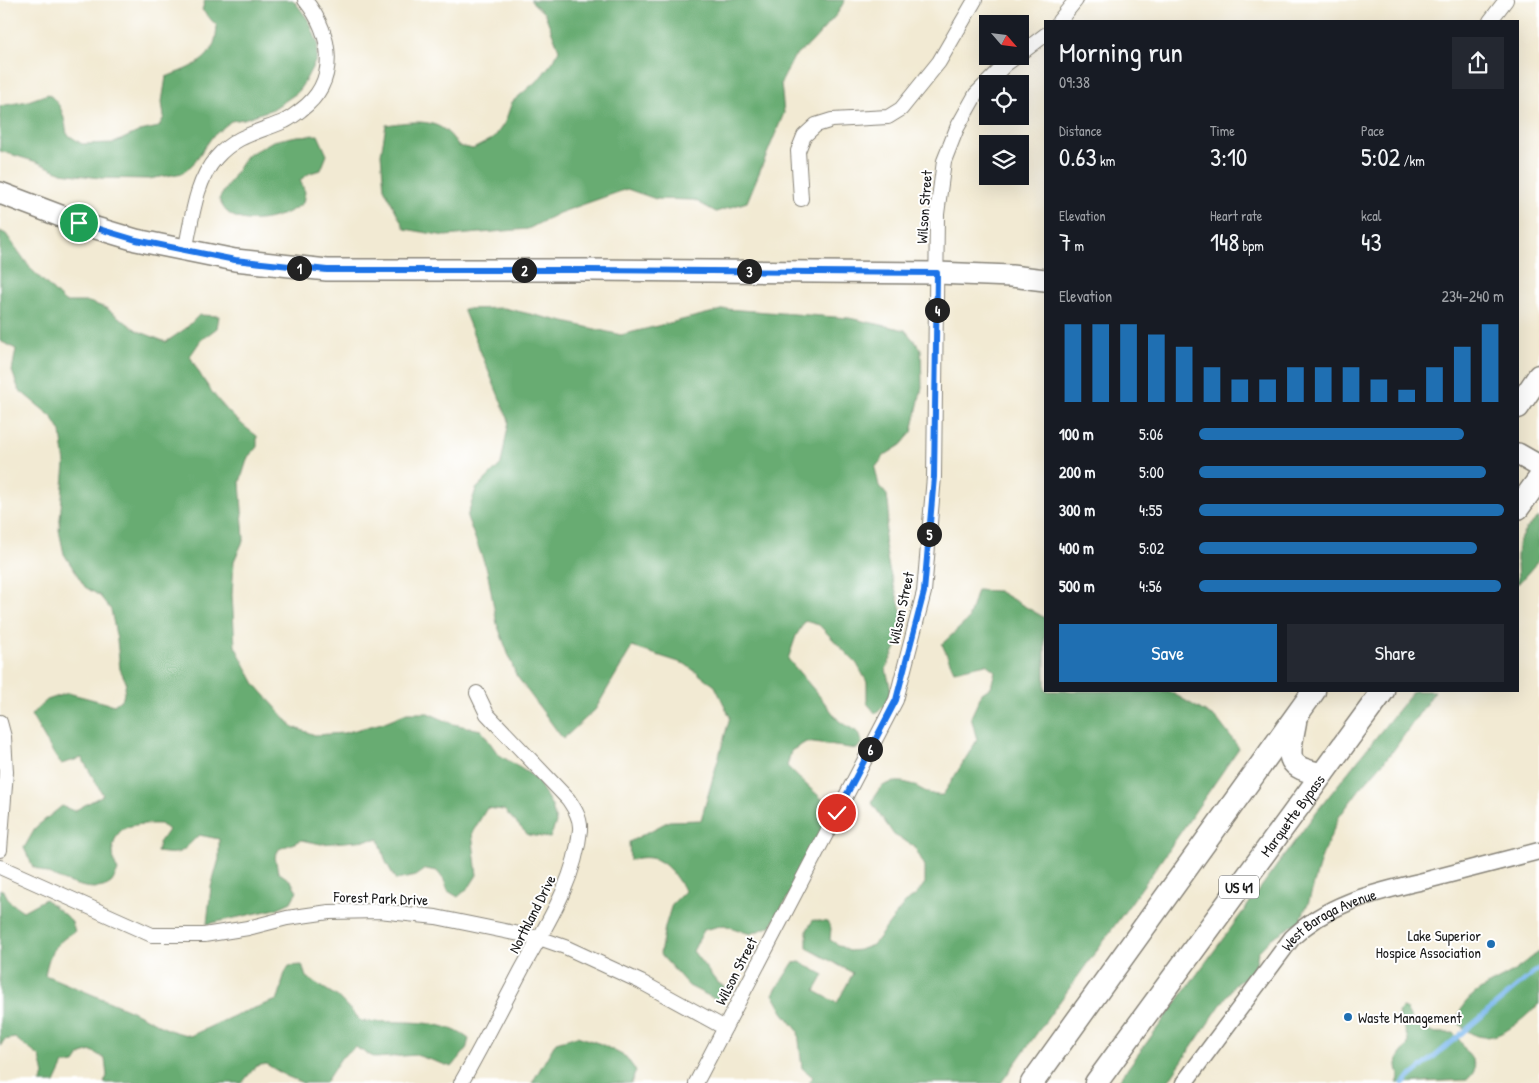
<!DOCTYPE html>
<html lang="en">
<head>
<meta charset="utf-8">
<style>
  body { margin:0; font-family:"Patrick Hand",sans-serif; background:#242831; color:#f1f3f6; height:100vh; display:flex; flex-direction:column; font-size:19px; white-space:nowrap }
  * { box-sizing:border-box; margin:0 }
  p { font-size:16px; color:#9ea1a6 }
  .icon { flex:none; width:28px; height:28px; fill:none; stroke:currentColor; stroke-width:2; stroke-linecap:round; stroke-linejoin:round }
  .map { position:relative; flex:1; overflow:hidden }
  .side { position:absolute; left:1044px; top:20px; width:475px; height:672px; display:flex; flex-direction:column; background:#171b24; border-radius:0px; box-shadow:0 5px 20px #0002 }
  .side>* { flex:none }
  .needle { width:32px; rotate:118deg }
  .fabs { position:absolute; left:979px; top:15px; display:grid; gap:10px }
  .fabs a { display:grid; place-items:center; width:50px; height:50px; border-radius:0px; background:#171b24; box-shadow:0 5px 20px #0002; font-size:25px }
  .pin { position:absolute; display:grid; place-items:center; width:42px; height:42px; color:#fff; margin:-21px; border:2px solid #fff; border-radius:50%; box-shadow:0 1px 5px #0007 }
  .km { position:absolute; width:25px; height:25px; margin:-12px; border-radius:50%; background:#222; color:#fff; font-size:14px; line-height:25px; text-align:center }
  .round { display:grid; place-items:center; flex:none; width:52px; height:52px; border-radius:0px; background:#242831 }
  .head { display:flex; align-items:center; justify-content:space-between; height:85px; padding:0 15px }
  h1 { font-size:28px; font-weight:600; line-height:38px }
  .figures { display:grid; grid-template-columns:repeat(3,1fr); gap:8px; height:85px; padding:5px 15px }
  .figures div { display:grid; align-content:center }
  .figures b { font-size:25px; font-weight:600 }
  .figures small { font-size:14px; font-weight:400 }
  .figures p { font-size:14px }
  .chart { height:140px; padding:10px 15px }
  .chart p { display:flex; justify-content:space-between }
  .chart svg { width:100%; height:90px; margin-top:5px; stroke:#1f6fb2; stroke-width:6 }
  .button { display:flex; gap:10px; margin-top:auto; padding:10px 15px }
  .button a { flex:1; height:58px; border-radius:0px; background:#1f6fb2; color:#fff; font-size:20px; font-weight:600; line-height:58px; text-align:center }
  .button a+a { background:#242831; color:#f1f3f6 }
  ul { padding:0 15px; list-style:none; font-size:16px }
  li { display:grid; grid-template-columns:80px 60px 1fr; align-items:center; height:38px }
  li i { height:12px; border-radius:6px; background:#1f6fb2 }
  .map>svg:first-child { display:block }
  .forest { fill:#67ac72; stroke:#426447 }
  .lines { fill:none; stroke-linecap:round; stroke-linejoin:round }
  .stream { stroke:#7db9ef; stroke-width:4.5 }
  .minor-casing { stroke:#878378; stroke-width:16 }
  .tertiary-casing { stroke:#878378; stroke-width:19 }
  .primary-casing { stroke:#878378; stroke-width:24 }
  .trunk-casing { stroke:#878378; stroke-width:25 }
  .minor { stroke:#fff; stroke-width:14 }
  .tertiary { stroke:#fff; stroke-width:16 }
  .primary { stroke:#fff; stroke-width:21 }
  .trunk { stroke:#fff; stroke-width:22 }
  .route-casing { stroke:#fff; stroke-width:10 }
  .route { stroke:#1a73e8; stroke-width:6 }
  .poi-dot { fill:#1f6fb2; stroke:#fff; stroke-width:2 }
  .labels { text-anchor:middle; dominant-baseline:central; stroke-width:4; stroke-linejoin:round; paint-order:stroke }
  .shield { fill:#fff; stroke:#606060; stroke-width:1 }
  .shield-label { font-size:14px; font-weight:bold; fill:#1c1c1c }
  .street-label { font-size:15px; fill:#1c1c1c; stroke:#fff }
  .poi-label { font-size:15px; fill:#1c1c1c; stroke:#fff; text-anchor:end }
</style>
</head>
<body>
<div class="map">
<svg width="1539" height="1083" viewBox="0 0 1539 1083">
  <rect width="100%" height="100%" fill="#fff"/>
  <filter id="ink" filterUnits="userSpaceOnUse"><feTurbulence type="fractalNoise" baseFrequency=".02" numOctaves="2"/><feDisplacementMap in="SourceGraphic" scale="10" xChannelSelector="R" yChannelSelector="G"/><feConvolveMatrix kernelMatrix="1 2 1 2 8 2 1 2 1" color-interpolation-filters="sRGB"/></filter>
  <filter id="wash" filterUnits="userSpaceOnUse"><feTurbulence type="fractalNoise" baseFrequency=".0096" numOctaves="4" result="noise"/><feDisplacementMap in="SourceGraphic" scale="20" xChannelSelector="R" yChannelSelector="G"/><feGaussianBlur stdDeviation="1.12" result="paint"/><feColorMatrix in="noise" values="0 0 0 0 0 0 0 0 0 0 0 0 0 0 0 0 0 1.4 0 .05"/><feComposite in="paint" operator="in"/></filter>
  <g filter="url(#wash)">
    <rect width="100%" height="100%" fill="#f2ead3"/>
    <path class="forest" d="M205,0H293L295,2L309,21L318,44L316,60L305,81L297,93L273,109L244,119L231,121L212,137L193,164L183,173L149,179L100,178L62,173L37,162L0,151V106L28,101L48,94C63,105 64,117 67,134L82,144L114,143L140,131L159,127L164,117L162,102L166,77C193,66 216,61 217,26L202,10Z
      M530,0H845L837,14L811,43L794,57L781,83L784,113L747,202L716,212L694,200L656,199L627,189L559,213L528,229L445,236L405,229L384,188L381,154L386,125C415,121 442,116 458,146L473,149L494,138L505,122L512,102L539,79L554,60L559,50L545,14Z
      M318,135L327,155L321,170L310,173L300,180L305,192L303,203C286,217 247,229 227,212C224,209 221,204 219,199L246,156L273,141L297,136Z
      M0,231L6,234L31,269L65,302H89L106,308L138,331L166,342L185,329L199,315L219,316L217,328L201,340L190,356C206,388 227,415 257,436V447L248,457L240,482L244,539L234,561L232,595L235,646L255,684L293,727L315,735L344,733L382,723L407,713H428L453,724L481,730L498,754L536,778L552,806L556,823L550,838L528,835L504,810L487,808L472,833L477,875L470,886L458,897L448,891L444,880L437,871L426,869L416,876L396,880L386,862L379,839L321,844L302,840L279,849L275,857L278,872L291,881L297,891L291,902L276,909L207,924L211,887L219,859V839L199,835C181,851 184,856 157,852L159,843L168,830L161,824C149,824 136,823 125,828C110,836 111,859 118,871C116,874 114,879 112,882C95,899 51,875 33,867L24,848L36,827L62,806L74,811L103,795L82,758L61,764L55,756L31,715L47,700L68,693L114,705L123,698L126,682L120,669L117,640L111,610L100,596L85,587L64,554L59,530L65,464L61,432L52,417L19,390L12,371L16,349L0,341Z
      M504,308L621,335L726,309L849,318L905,330L921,349L922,387L912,432L901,445L885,455L875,468L879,486L887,495L889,511L884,539L889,569L906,626L886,669L891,691L885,705L876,714L867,703V682L857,664L819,625L805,621L796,636L788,659L821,698L839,721L859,733L862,742L857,749L806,742L791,751L787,766C803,783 821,797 837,813L771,926L750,934L724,925L704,930L693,951L716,981L731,992L721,1002L689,986L660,954L665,927L672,904L685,891C670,868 660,851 630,860L629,842L669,821L701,820L730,717L715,686L685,664L632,647L595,710L563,739L516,675L497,624L487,570L467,517L476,489L501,464L509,421L463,309Z
      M1539,517V560L1518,584C1517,553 1512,538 1539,517Z
      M977,590L998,591L1045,618V691H1169L1217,719L1239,748L1151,875L1001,1083H809L813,1077L802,1068L798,1031L783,1012L773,994L793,963L800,962L824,975L815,991L837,1003L853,973L807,948V930L813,920L827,922L831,928L830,940L849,951L859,950L873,945L905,903L916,895L925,883V866L914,846L894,835L872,803C875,794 880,785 890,783C915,777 922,797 943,795L977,740L971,717L982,693L991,687L995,671L986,664L954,671L942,644L968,620Z
      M1413,691H1435L1393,751L1359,790L1339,817L1322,856L1309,901L1300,921L1272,938L1258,952L1255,969L1243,979L1235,984L1167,1083H1117L1317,811Z
      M0,889L4,891L10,902L23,911L45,899L71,920L75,931C54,945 50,950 45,975L132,1011L169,1030L190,1036L238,1014L277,1000C283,988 281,977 289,966L302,965L306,977L338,997L361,1021C396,1024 440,1016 469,1039L466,1050L452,1067L416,1055L375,1058L355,1047L341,1058L325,1083H303L286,1076L266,1064L256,1066L242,1083H104L107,1076L105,1059L92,1051L81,1054L75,1063L64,1064L55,1083H40L44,1075L40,1057L15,1038L4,1040L0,1047Z
      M1539,952V1004C1519,1022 1491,1052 1464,1028C1460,1025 1456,1022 1458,1016C1467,990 1495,984 1514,971C1523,965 1530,958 1539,952Z
      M1402,1008L1406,1009C1417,1034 1428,1033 1453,1033C1459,1039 1461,1042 1465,1049C1473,1062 1481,1067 1467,1080L1397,1083C1401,1075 1397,1072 1397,1064C1396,1055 1407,1050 1408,1043C1409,1035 1399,1022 1398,1012Z
      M577,1036L601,1044L626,1057L636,1071L631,1083H532L556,1042Z"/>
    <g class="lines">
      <path class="stream" d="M1403,1083L1539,968"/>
    </g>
  </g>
  <g filter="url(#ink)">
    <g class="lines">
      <g class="minor-casing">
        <path id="minor" d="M1059,21L1076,0
          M1490,21L1506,0
          M1020,54L1045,35
          M801,199L798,151L804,136L816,125L832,120L888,117L901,109L939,62L975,0
          M185,251C192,220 195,182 216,158C236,135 259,132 285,121C291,118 296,114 301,110C340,81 332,34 305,0
          M0,722L4,737L6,772L0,850
          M0,867L152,935H204L248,928L287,918L329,912L379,911L436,917L539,938L565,947L641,982L725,1028
          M461,1083C482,1046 502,1007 522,969C546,925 575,882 580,830C581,818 574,808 568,799L487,714L477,693
          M696,1083L896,700L924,592L934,477L937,214L944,161L957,128L976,94L1006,64L1017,56"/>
      </g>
      <g class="tertiary-casing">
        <g id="tertiary">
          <path id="s1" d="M1184,1083L1292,938C1331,900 1380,892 1431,879C1467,870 1503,860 1539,851"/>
        </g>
      </g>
      <g class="primary-casing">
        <path id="primary" d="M0,193L79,223L136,240L235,260L327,270H588L937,273L1011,276L1045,280
          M1518,454L1539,466"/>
      </g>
      <g class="trunk-casing">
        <g id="trunk">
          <path d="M1518,407L1539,376"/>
          <path d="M1518,508L1539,479"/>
          <path d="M1295,722C1289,756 1282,767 1322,774"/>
          <path d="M1032,1083L1314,691"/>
          <path id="s2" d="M1096,1083L1383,691"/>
        </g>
      </g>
      <use href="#minor" class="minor"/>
      <use href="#tertiary" class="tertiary"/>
      <use href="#primary" class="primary"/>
      <use href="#trunk" class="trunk"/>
    </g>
  </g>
  <g class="lines" filter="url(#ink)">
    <g class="route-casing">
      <path id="route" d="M79,223L136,240L185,250L235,260L327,270H588L937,273L934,477L924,592L896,700L837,813"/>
    </g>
    <use href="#route" class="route"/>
  </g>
  <g class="poi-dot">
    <circle cx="1491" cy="944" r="5"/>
    <circle cx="1348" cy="1017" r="5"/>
  </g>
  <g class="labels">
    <rect class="shield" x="1219" y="875.5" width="40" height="23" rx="4"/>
    <g class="shield-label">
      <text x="1239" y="887">US 41</text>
    </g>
    <g class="street-label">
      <text transform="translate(924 207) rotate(-86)">Wilson Street</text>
      <text transform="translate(901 608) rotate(-78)">Wilson Street</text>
      <text stroke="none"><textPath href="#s2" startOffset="332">Marquette Bypass</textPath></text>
      <text transform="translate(381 898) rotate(2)">Forest Park Drive</text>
      <text transform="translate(532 914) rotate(-63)">Northland Drive</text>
      <text stroke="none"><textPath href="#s1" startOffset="222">West Baraga Avenue</textPath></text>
      <text transform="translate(736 971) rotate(-63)">Wilson Street</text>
    </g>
    <g class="poi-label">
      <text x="1481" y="935">Lake Superior<tspan x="1481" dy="17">Hospice Association</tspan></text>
      <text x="1358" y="1017" text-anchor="start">Waste Management</text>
    </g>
  </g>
</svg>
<div class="fabs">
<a><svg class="needle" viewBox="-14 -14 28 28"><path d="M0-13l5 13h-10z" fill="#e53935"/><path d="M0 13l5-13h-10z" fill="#9ea1a6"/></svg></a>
<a><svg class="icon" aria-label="locate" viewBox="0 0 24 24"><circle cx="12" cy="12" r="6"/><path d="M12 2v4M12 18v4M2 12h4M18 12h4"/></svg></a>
<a><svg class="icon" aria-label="layers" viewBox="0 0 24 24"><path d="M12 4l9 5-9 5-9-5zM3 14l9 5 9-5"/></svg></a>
</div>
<div class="pin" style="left:79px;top:223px;background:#1e9e55"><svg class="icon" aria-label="arrive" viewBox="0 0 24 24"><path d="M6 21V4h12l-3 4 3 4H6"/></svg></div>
<div class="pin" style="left:837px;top:813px;background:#d93025"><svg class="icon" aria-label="check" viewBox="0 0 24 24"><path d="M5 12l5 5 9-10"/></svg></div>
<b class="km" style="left:299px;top:268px">1</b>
<b class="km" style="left:524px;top:270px">2</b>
<b class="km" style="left:749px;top:271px">3</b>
<b class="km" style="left:937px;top:310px">4</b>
<b class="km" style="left:929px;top:534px">5</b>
<b class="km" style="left:870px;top:749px">6</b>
<section class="side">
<div class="head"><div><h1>Morning run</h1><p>09:38</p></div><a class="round"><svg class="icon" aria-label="share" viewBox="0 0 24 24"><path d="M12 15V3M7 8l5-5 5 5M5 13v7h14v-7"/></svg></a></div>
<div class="figures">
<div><p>Distance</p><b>0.63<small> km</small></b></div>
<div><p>Time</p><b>3:10</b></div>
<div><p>Pace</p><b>5:02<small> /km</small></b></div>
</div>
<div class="figures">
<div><p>Elevation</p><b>7<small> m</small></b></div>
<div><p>Heart rate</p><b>148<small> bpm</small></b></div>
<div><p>kcal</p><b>43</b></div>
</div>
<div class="chart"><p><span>Elevation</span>234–240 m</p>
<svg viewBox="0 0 160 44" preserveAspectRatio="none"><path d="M5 44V6M15 44V6M25 44V6M35 44V11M45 44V17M55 44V27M65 44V33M75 44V33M85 44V27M95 44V27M105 44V27M115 44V33M125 44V38M135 44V27M145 44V17M155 44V6"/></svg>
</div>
<ul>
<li><b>100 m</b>5:06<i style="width:87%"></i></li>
<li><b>200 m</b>5:00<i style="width:94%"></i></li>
<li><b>300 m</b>4:55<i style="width:100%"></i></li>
<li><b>400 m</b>5:02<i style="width:91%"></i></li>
<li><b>500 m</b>4:56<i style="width:99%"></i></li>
</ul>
<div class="button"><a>Save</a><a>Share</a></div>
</section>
</div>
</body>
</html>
